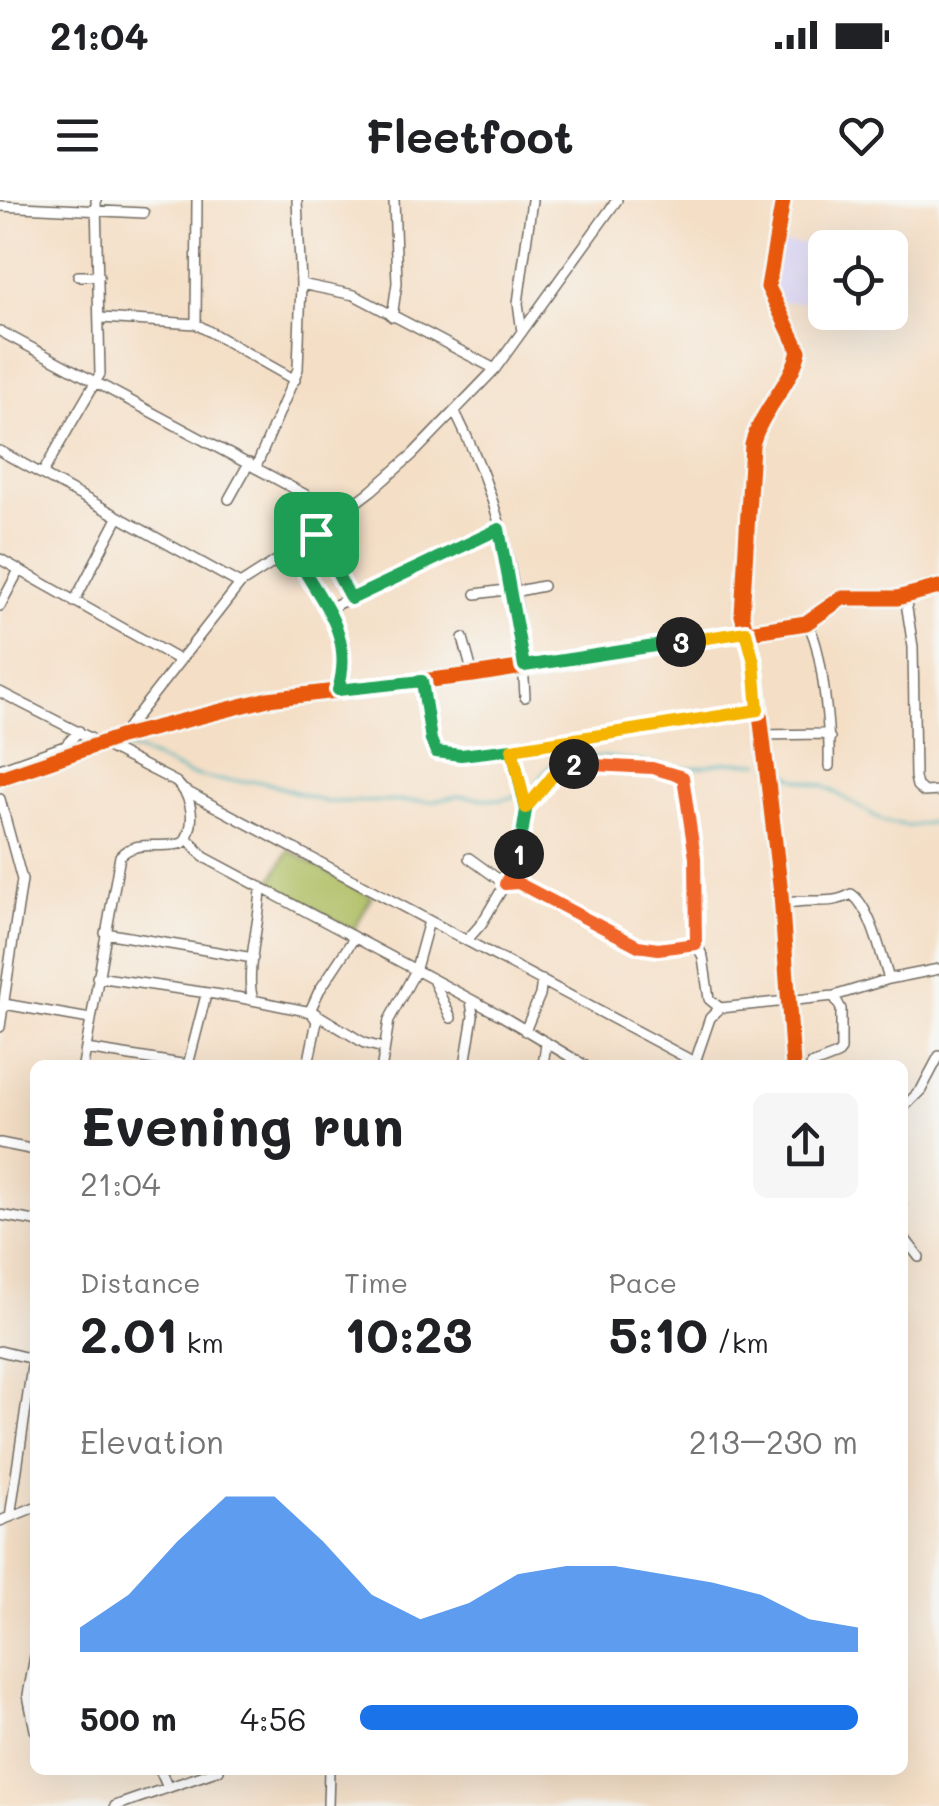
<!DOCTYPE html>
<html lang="en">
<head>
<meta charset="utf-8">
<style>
  body { margin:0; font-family:Mali,sans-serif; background:#f6f6f6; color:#202124; height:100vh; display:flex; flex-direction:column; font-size:38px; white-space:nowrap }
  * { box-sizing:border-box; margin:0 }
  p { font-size:32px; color:#757577 }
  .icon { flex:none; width:55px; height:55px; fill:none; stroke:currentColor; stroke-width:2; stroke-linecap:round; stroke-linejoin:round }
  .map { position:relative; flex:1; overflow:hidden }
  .drawer { position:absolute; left:30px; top:860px; width:878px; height:715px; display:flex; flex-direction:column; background:#fff; border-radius:15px; box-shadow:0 10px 40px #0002 }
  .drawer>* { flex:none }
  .buttons { position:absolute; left:808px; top:30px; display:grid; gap:20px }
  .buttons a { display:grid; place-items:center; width:100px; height:100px; border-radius:15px; background:#fff; box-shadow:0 10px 40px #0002; font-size:50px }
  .pin { position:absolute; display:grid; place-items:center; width:85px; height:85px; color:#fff; margin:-42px; border-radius:20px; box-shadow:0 5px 15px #0006 }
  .km { position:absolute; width:50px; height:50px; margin:-25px; border-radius:50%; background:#222; color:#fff; font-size:28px; line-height:50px; text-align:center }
  .round { display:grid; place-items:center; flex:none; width:105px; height:105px; border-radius:15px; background:#f6f6f6 }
  .overview { display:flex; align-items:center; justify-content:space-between; height:170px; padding:0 50px }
  h1 { font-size:55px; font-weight:700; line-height:75px }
  .figures { display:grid; grid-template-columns:repeat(3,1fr); gap:15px; height:170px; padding:10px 50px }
  .figures div { display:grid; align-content:center }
  .figures b { font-size:50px; font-weight:700 }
  .figures small { font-size:28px; font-weight:400 }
  .figures p { font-size:28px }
  .chart { height:280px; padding:20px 50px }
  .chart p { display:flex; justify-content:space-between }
  .chart svg { width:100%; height:180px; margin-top:10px; fill:#1a73e8; opacity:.7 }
  ul { padding:0 50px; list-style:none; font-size:32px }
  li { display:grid; grid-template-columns:160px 120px 1fr; align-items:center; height:75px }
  li i { height:25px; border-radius:12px; background:#1a73e8 }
  .status { display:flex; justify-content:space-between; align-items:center; height:70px; padding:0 50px; background:#fff; direction:ltr }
  .status svg { height:28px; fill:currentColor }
  header { display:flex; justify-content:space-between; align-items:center; height:130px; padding:0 50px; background:#fff; font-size:45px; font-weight:700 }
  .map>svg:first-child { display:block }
  .built { fill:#dcd5f6 }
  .green { fill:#adbd60; stroke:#6c7446; stroke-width:2.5 }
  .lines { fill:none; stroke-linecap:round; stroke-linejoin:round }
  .stream { stroke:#41b1bb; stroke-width:2.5 }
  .minor-casing { stroke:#716a61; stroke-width:12 }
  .minor { stroke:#fff; stroke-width:9 }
  .cycleway-casing { stroke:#f6f6f2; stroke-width:21 }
  .cycleway { stroke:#e8590c; stroke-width:15 }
  .split-1-casing { stroke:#fff; stroke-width:20 }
  .split-2-casing { stroke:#fff; stroke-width:20 }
  .split-3-casing { stroke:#fff; stroke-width:20 }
  .split-4-casing { stroke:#fff; stroke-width:20 }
  .split-1 { stroke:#22a559; stroke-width:12 }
  .split-2 { stroke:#f0652b; stroke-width:12 }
  .split-3 { stroke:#f5b400; stroke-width:12 }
  .split-4 { stroke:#22a559; stroke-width:12 }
</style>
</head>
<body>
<div class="status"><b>21:04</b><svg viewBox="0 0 49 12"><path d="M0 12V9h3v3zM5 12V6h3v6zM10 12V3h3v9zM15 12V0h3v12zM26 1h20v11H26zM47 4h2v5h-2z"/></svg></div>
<header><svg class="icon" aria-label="menu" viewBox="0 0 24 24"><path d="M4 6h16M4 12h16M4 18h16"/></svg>Fleetfoot<svg class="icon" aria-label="heart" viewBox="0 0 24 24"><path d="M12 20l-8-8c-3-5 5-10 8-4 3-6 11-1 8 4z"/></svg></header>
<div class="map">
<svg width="939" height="1606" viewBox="0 0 939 1606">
  <rect width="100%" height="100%" fill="#f6f6f2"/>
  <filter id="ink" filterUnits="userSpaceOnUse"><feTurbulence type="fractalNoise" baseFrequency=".01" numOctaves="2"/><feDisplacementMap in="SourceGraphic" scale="20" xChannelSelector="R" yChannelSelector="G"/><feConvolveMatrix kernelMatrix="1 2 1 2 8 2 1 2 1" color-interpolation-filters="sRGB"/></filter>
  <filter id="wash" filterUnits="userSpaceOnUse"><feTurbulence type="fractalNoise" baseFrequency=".0048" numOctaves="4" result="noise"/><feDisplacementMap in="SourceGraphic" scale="40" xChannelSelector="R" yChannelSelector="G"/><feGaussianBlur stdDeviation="2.25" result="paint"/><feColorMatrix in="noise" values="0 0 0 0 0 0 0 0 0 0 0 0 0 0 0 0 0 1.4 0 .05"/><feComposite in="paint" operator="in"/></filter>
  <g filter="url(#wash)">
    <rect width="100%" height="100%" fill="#f4dec5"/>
    <path class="built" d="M773,44H849V47L825,48V102H772Z"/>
    <path class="green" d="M289,650L372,697L353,731L270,683Z"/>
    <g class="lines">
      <path class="stream" d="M126,549L139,551L189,574L218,580L264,582L326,602L435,601L458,596L500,600L518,596
        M770,565L797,579L824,586L885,622L911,626L939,621
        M526,595C539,587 541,569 557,562C593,547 652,567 690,568C700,568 710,564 721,563C734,562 747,563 760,563"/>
    </g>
  </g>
  <g filter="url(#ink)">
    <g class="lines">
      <g class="minor-casing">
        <path id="minor" d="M783,0L768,87L799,151C791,185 761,210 752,245L742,415L754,462L781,694L793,865
          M0,6L144,13
          M78,76H99
          M301,84L354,95L495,169
          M392,117L397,83L394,0
          M101,118L196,124L295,180
          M196,124L197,0
          M0,131L306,295L331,323
          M522,132L518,103L532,0
          M455,212C466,235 478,259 486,283C511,349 522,427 525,497
          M0,251L240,384
          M256,267L298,169L301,84L297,0
          M42,274L100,174L96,0
          M229,299L249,263
          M316,333L351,399
          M293,350C317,400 356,429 338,489
          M0,359L179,460
          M513,392L543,386
          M476,394L512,389
          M905,396L913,447L915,577L917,586L924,592L939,591
          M74,402L118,318
          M0,406L19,370
          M329,408L499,329
          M806,423C823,440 830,540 829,566
          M463,438L473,475
          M422,481L433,548L439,554L448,556L583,540L758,510
          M0,492L176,582C193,597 197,625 183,643C162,650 137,638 120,656L83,865
          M761,535L823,534L830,538
          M120,537L240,384L293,350L371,291L412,255L495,169L617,0
          M513,549L526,608
          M0,569L65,546L79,531
          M0,578L120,537L268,499L473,475L806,423L842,398H897L939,387
          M184,590L700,865
          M0,599L22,680L0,827
          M187,638L204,657L502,816L584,865
          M469,658L505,684L523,642L527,604L562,567L588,562L678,573L684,578L686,587L695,658L699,739L694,745
          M782,705C805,696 830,707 851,694C870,705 882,758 889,779
          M105,733L253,758
          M468,739L482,723L505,684L515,682L639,746L659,749L698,747L703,757L709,799L720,808L834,796L889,779L939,769
          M97,777L242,798L311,812L317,821L308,865
          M434,782L451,818
          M253,799C244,774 261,718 261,687
          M4,804L90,819
          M310,811L319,791L354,738
          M315,813L364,843L383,848
          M525,831L540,795L542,780
          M86,849L188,865L206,795
          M695,862L710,818L720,808
          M382,865L389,820L415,772L429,721
          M465,865L473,816L471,801
          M543,865L546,844
          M811,865L837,855L841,850V809L834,796
          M902,909L921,890L939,856
          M0,943L35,950
          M902,1007V1026
          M0,1015L35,1021
          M902,1035L919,1057
          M0,1151L33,1159
          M10,1317L35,1146
          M0,1321L35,1307
          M35,1456L28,1495L35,1530
          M160,1570L168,1588
          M115,1606L219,1570
          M328,1606L329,1570"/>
      </g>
      <use href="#minor" class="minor"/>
      <g class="cycleway-casing">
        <path id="cycleway" d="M783,0L768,87L799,151C791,185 761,210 752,245L742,415L754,462L781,694L793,865
          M0,578L120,537L268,499L473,475L806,423L842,398H897L939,387"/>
      </g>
      <use href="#cycleway" class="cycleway"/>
    </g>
  </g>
  <g class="lines" filter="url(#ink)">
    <g class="split-1-casing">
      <path id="split-1" d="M316,334L293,350C317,400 356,430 338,490L422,481L431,540L436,552L461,555L512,549L526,610L519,654"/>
    </g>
    <g class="split-2-casing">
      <path id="split-2" d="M519,654L505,684L518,683L638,746L658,749L696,744L695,658L683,577L652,568L574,564"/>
    </g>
    <g class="split-3-casing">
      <path id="split-3" d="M574,564L557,571L526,608L512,549L758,510L754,462L746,432L681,442"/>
    </g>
    <g class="split-4-casing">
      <path id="split-4" d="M316,334L351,399L499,329L524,466L681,442"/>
    </g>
    <use href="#split-1" class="split-1"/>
    <use href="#split-2" class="split-2"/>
    <use href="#split-3" class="split-3"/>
    <use href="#split-4" class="split-4"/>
  </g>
</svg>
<div class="buttons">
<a><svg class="icon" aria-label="locate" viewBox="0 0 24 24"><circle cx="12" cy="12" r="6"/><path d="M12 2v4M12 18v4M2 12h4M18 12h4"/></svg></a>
</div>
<div class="pin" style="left:316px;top:334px;background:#1e9e55"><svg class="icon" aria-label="arrive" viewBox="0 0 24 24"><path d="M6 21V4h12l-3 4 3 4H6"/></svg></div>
<b class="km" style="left:519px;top:654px">1</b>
<b class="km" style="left:574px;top:564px">2</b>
<b class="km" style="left:681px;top:442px">3</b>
<section class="drawer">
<div class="overview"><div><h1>Evening run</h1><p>21:04</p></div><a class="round"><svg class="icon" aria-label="share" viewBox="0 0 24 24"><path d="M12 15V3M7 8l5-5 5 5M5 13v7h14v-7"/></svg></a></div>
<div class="figures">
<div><p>Distance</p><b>2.01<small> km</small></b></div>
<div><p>Time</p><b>10:23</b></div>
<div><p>Pace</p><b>5:10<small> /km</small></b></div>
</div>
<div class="chart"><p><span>Elevation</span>213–230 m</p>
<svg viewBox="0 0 160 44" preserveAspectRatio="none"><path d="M0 44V38L10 30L20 17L30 6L40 6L50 17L60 30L70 36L80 32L90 25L100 23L110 23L120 25L130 27L140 30L150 36L160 38V44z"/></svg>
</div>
<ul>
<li><b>500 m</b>4:56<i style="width:100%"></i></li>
</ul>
</section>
</div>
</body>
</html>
